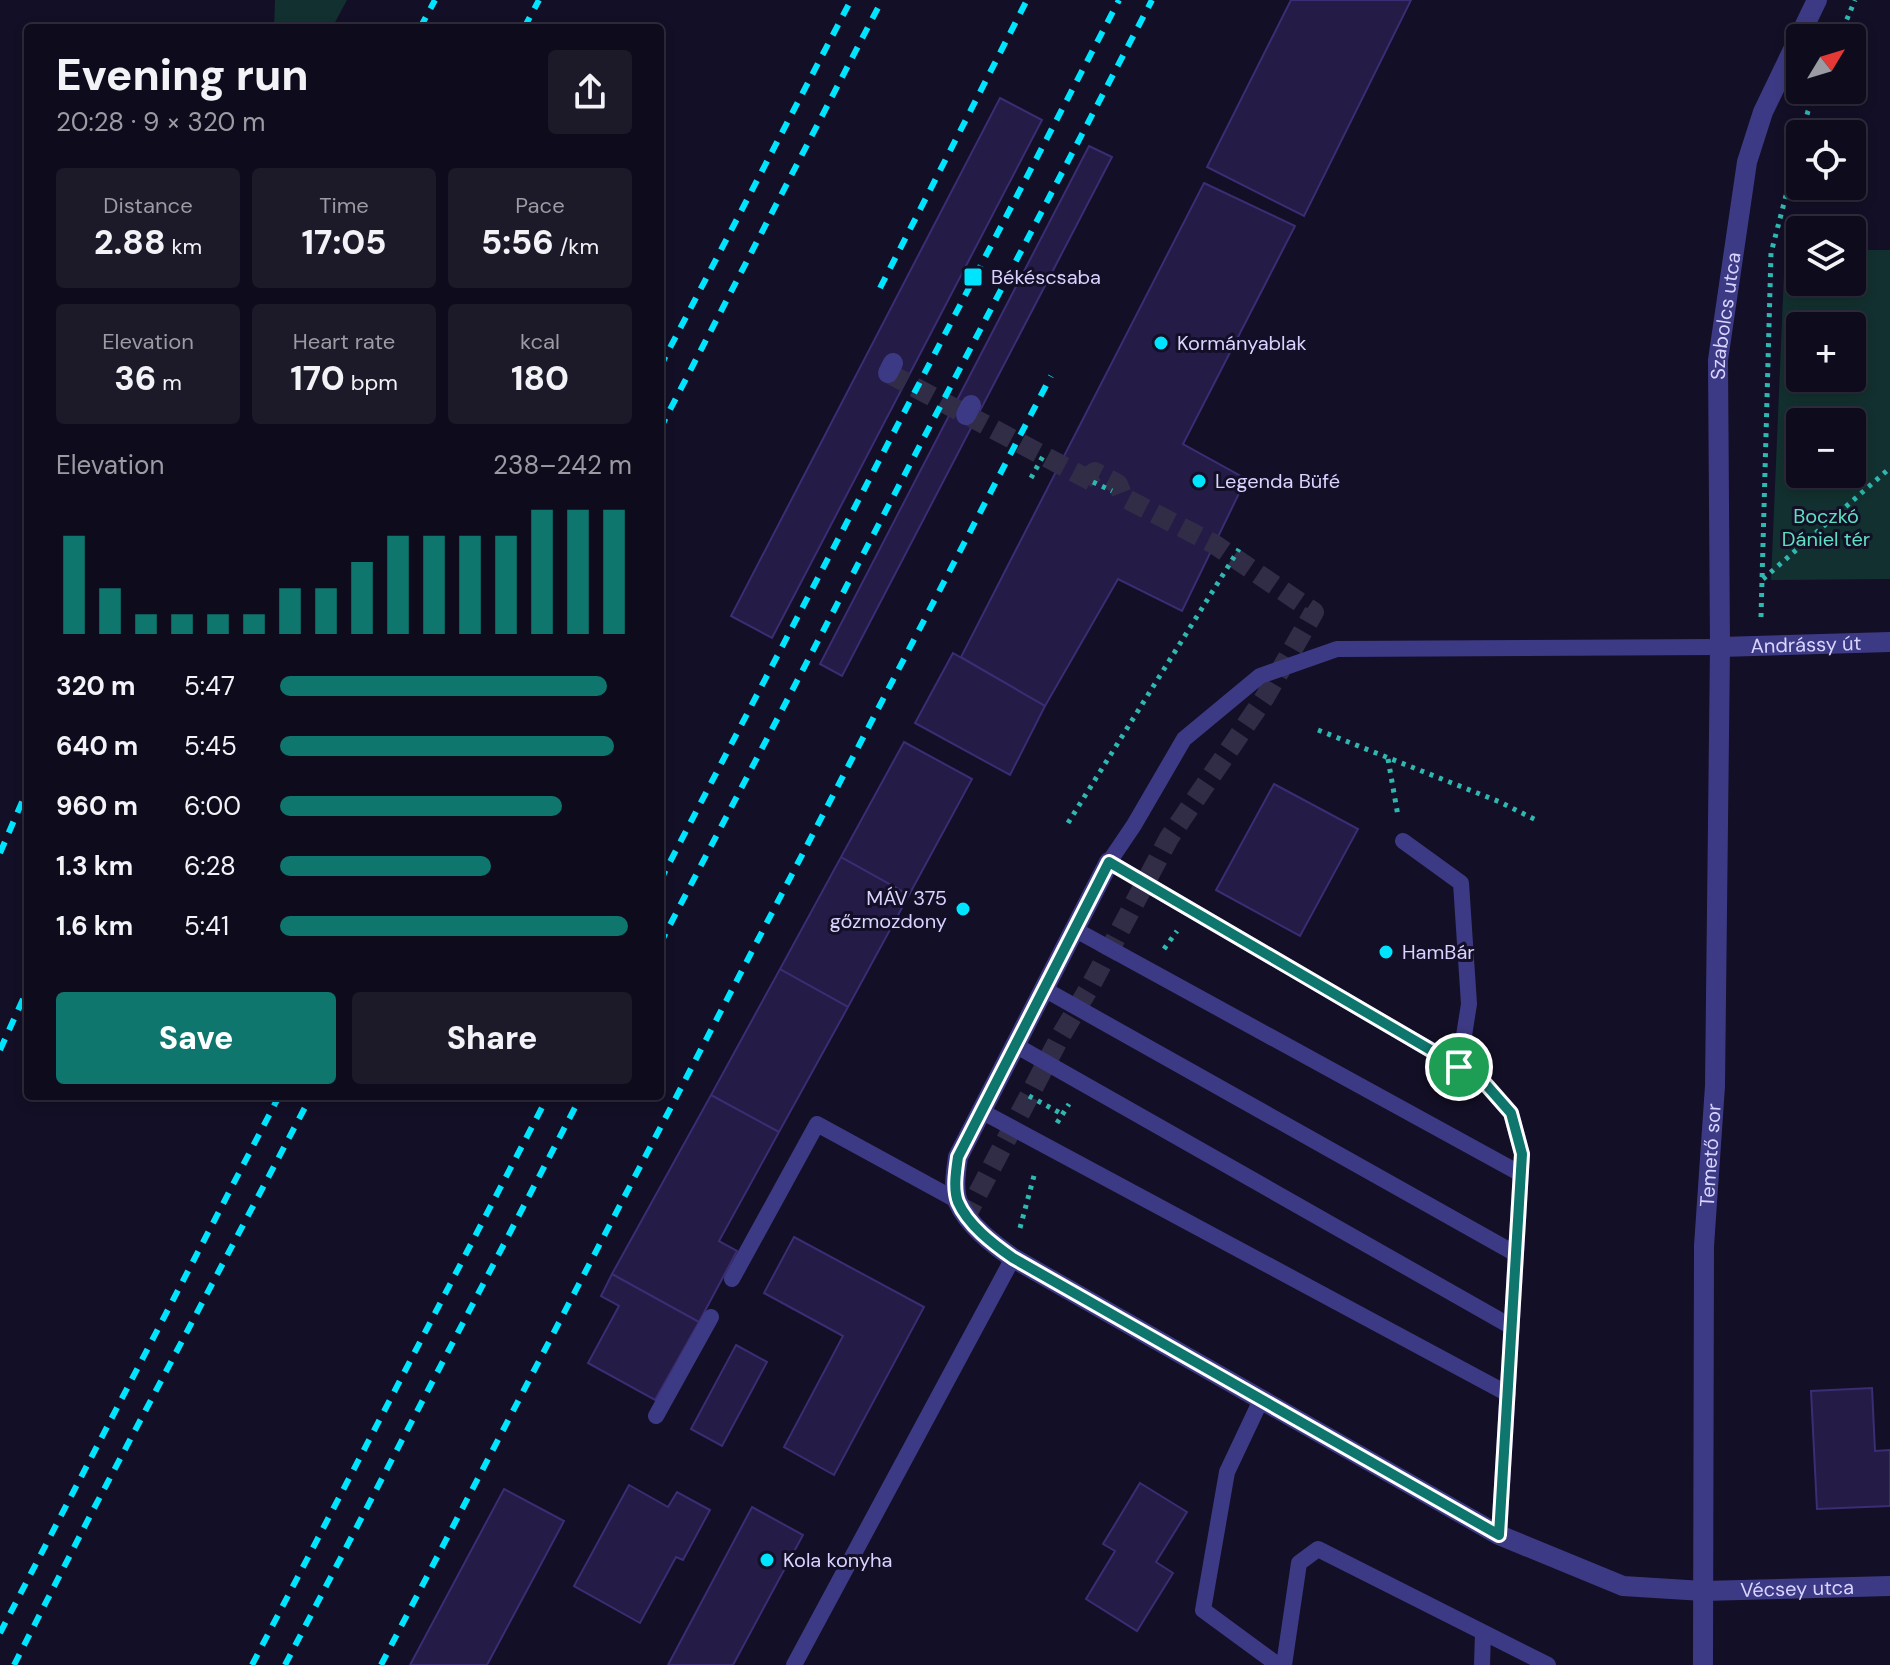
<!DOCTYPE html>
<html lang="en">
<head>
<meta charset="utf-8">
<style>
  body { margin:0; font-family:"DM Sans",sans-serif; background:#1c1929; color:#f1f3f6; height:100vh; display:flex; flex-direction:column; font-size:30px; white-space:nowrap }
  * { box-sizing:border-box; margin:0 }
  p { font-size:26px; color:#9b9ba3 }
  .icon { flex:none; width:44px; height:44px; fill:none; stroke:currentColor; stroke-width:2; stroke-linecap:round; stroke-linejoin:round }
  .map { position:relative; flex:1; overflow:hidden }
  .panel { position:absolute; left:24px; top:24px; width:640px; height:1076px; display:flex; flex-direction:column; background:#0e0b1c; border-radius:8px; box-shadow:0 4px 12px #0003,0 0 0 2px #2e2b3b }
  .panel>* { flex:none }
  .needle { width:52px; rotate:52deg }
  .buttons { position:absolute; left:1786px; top:24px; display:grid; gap:16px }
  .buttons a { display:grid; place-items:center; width:80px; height:80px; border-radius:8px; background:#0e0b1c; box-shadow:0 4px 12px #0003,0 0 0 2px #2e2b3b; font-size:40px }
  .pin { position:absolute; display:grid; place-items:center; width:68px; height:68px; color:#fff; margin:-34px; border:4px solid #fff; border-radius:50%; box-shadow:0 2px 8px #0007 }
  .round { display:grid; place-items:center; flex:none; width:84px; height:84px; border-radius:8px; background:#1c1929 }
  .head { display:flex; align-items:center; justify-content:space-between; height:136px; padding:0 32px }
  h1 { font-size:44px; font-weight:800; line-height:60px }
  .stats { display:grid; grid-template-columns:repeat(3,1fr); gap:12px; height:136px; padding:8px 32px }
  .stats div { display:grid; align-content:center; border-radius:8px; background:#1c1929; text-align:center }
  .stats b { font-size:34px; font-weight:800 }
  .stats small { font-size:22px; font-weight:400 }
  .stats p { font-size:22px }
  .chart { height:224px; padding:16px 32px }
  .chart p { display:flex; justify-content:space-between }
  .chart svg { width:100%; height:144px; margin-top:8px; stroke:#0f766e; stroke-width:6 }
  .cta { display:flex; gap:16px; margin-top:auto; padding:16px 32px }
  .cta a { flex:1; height:92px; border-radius:8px; background:#0f766e; color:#fff; font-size:32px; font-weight:800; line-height:92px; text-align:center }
  .cta a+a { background:#1c1929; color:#f1f3f6 }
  ul { padding:0 32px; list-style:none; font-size:26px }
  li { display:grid; grid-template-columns:128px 96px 1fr; align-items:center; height:60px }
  li i { height:20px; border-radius:10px; background:#0f766e }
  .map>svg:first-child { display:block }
  .green { fill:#12302f; fill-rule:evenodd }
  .building { fill:#241b47; stroke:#3b2d73; stroke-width:2 }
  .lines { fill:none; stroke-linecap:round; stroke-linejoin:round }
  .pedestrian-tunnel { stroke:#312d47; stroke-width:20; stroke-dasharray:20 10; stroke-linecap:butt }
  .path { stroke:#2fb8b0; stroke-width:5; stroke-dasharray:4 6; stroke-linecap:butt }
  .service { stroke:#3d3a85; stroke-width:16 }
  .pedestrian { stroke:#3d3a85; stroke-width:20 }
  .minor { stroke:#3d3a85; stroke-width:20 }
  .tertiary { stroke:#3d3a85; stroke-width:20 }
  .rail { stroke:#00e5ff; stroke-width:6; stroke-dasharray:12 10; stroke-linecap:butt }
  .route-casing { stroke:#fff; stroke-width:16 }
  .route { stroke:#0f766e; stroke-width:10 }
  .poi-dot { fill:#00e5ff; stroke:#130f26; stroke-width:3 }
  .labels { text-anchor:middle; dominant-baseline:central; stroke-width:6; stroke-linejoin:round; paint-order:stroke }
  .poi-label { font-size:20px; fill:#d9d4ff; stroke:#130f26; text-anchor:start }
  .street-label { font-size:20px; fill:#d9d4ff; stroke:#130f26 }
  .park-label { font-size:20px; fill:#5fe0c0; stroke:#130f26 }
</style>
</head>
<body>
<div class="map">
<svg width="1890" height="1665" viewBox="0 0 1890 1665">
  <rect width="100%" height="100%" fill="#130f26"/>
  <path class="green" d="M275,0H347L332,28H274Z
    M1785,250H1800V282H1852V250H1890V579L1771,580ZM1800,326H1852V378H1800ZM1800,422H1852V474H1800Z"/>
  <path class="building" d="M1291,0H1411L1304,216L1207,167Z
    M1000,98L1042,120L772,638L731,616Z
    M1089,146L1112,157L842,676L820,664Z
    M1204,183L1295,226L1183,444L1246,479L1182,611L1118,579L1045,706L961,657Z
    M953,653L1045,706L1010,775L915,723Z
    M904,742L972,779L909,895L841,857Z
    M1274,784L1358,829L1300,936L1216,890Z
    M841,857L909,895L848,1007L780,969Z
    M780,969L848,1007L779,1132L711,1095Z
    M711,1095L779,1132L719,1241L737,1251L699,1322L612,1274Z
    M794,1237L924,1307L834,1475L784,1447L843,1336L764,1293Z
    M612,1274L699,1322L655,1400L588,1363L619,1306L601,1296Z
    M736,1345L767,1362L722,1446L691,1429Z
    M1872,1388L1875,1451L1890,1450V1506L1817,1509L1811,1391Z
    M1140,1483L1187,1512L1156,1562L1173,1573L1137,1631L1086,1599L1115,1551L1103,1544Z
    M629,1485L668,1507L677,1492L710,1510L683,1560L676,1557L640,1623L574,1586Z
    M504,1489L564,1521L487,1665H410Z
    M752,1507L803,1535L784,1570L733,1665H668Z"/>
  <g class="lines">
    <path class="pedestrian-tunnel" d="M888,373L1093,482
      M964,1220L1059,1039L1092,983L1169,838L1265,697L1314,612L1214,544L1123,497L1118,484L1095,472L1085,479"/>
    <path class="path" d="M1839,38L1855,0
      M1802,134L1808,111L1817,90
      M1031,478L1043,456
      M1093,482L1112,491
      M1763,579L1890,468
      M1761,617L1771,253L1800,142
      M1318,730L1500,802L1536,820
      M1388,759L1398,816
      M1068,823L1239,549
      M1164,949L1177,931
      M1029,1096L1062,1114
      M1057,1123L1069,1104
      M1020,1228L1035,1172"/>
    <path class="service" d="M1403,841L1461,883L1469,1004L1459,1067
      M1074,929L1521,1174
      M1044,989L1516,1254
      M1015,1045L1512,1327
      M981,1111L1508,1394
      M732,1279L817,1124L958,1201
      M1261,1400L1227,1472L1203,1610L1278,1665
      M656,1416L711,1317
      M1499,1535L1522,1154L1511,1113L1482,1080L1109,862L1134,825L1184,739L1260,676L1337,649L1720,647
      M794,1665L1013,1258
      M1284,1665L1299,1563L1318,1549L1548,1665
      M1482,1665L1483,1633"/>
    <path class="pedestrian" d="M888,373L893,363
      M966,415L971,405"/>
    <g class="minor">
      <path id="s1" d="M1720,647L1890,642"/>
      <path id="s2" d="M1109,862L958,1157C956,1171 953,1189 958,1202C968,1225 993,1244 1013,1258L1499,1535L1623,1586L1703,1591L1890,1586"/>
    </g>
    <path class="tertiary" id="s3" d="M1703,1665L1704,1246L1715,1086L1720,647L1718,360L1747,162L1763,112L1817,0"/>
    <path class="rail" d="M420,28L435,0
      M524,28L539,0
      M880,288L1027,0
      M660,367L851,0
      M660,429L882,0
      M0,853L28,788
      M660,881L1119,0
      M660,944L1152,0
      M0,1050L28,988
      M0,1633L279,1096
      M14,1665L91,1514L311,1096
      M252,1665L548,1096
      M285,1665L581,1096
      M381,1665L1051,376"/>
  </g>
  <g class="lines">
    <g class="route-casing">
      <path id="route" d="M1109,862L1482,1080L1511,1113L1522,1154L1499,1535L1013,1258C993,1244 968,1225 958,1202C953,1189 956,1171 958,1157Z"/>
    </g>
    <use href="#route" class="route"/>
  </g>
  <g class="poi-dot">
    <rect x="963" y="267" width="20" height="20" rx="4"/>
    <circle cx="1161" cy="343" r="8"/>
    <circle cx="1199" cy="481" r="8"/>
    <circle cx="963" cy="909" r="8"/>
    <circle cx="1386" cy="952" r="8"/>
    <circle cx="767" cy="1560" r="8"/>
  </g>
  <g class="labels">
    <g class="poi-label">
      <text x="991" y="277">Békéscsaba</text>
      <text x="1177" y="343">Kormányablak</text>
      <text x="1215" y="481">Legenda Büfé</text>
      <text x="947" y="898" text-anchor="end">MÁV 375<tspan x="947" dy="23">gőzmozdony</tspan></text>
      <text x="1402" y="952">HamBár</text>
      <text x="783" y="1560">Kola konyha</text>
    </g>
    <g class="street-label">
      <text stroke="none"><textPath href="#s3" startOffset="1350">Szabolcs utca</textPath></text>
      <text stroke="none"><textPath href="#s1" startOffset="86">Andrássy út</textPath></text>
      <text stroke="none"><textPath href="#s3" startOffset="510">Temető sor</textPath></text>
      <text stroke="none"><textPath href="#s2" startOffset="1324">Vécsey utca</textPath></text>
    </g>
    <g class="park-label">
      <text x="1826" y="516">Boczkó<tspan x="1826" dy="23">Dániel tér</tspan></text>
    </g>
  </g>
</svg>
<div class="buttons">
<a><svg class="needle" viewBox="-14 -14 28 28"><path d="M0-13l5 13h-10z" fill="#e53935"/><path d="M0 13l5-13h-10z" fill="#9b9ba3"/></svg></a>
<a><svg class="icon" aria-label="locate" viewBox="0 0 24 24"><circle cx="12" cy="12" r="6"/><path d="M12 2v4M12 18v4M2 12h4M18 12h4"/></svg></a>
<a><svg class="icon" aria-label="layers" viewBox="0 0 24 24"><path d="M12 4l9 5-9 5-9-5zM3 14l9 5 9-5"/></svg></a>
<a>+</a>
<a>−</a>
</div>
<div class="pin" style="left:1459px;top:1067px;background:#1e9e55"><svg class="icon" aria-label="arrive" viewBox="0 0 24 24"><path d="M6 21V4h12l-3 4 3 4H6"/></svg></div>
<section class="panel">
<div class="head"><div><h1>Evening run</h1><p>20:28 · 9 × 320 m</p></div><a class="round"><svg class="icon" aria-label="share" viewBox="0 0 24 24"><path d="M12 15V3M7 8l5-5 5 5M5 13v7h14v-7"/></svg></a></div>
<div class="stats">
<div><p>Distance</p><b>2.88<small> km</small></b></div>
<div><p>Time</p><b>17:05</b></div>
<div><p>Pace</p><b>5:56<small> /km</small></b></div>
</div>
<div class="stats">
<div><p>Elevation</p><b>36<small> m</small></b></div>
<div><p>Heart rate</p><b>170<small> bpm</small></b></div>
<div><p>kcal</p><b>180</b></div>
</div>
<div class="chart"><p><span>Elevation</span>238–242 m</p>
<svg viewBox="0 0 160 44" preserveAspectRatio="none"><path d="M5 44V14M15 44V30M25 44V38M35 44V38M45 44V38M55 44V38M65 44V30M75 44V30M85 44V22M95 44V14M105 44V14M115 44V14M125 44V14M135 44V6M145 44V6M155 44V6"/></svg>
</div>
<ul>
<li><b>320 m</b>5:47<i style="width:93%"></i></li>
<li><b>640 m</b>5:45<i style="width:95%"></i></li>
<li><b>960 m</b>6:00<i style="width:80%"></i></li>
<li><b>1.3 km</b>6:28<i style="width:60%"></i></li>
<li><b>1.6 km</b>5:41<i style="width:99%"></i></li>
</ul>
<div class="cta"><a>Save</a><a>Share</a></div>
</section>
</div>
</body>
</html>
